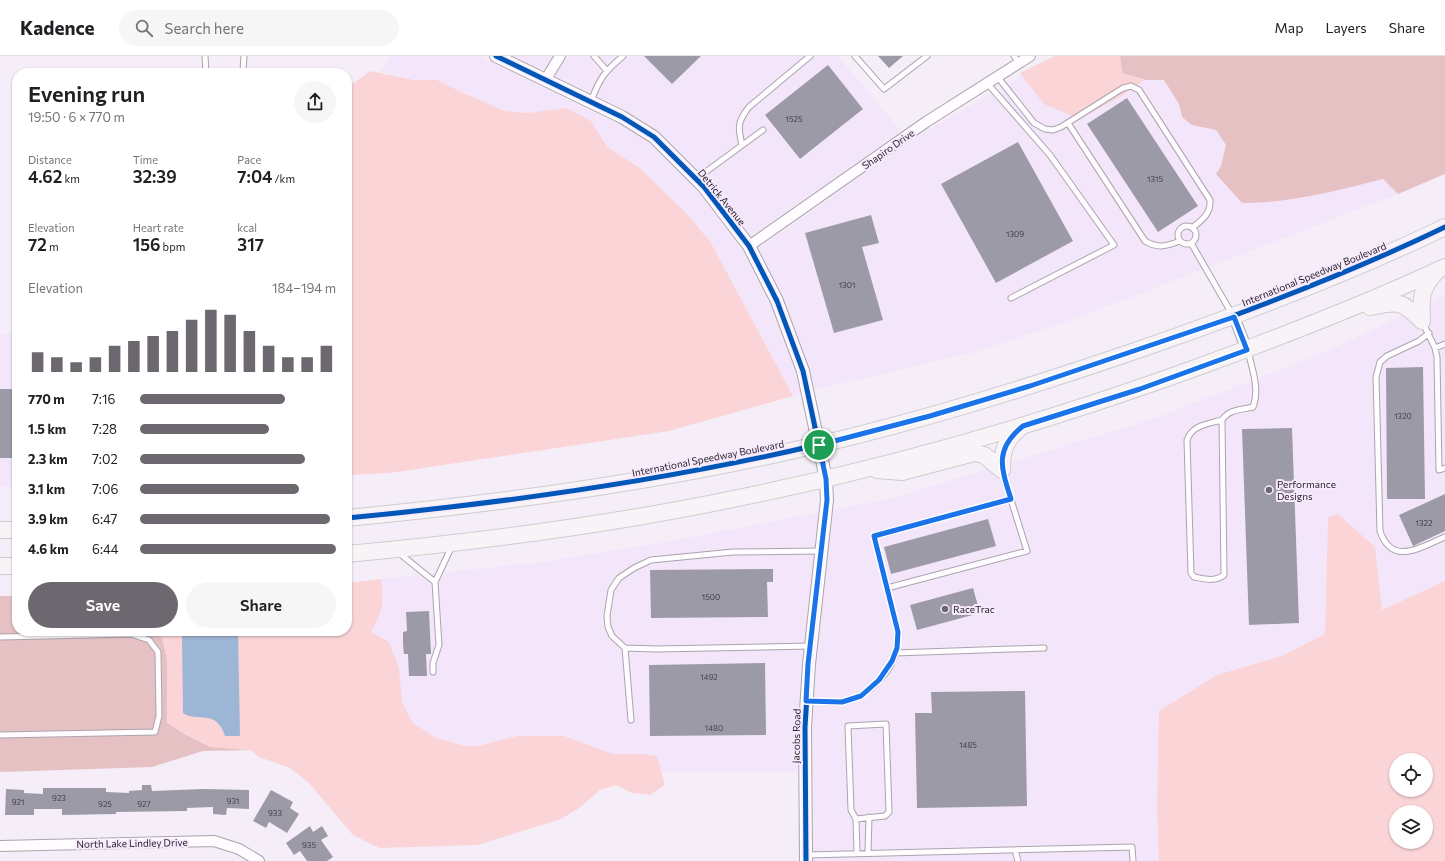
<!DOCTYPE html>
<html lang="en">
<head>
<meta charset="utf-8">
<style>
  body { margin:0; font-family:Commissioner,sans-serif; background:#f6f6f6; color:#202124; height:100vh; display:flex; flex-direction:column; font-size:15px; white-space:nowrap }
  * { box-sizing:border-box; margin:0 }
  p { font-size:13px; color:#757577 }
  .icon { flex:none; width:22px; height:22px; fill:none; stroke:currentColor; stroke-width:2; stroke-linecap:round; stroke-linejoin:round }
  .map { position:relative; flex:1; overflow:hidden }
  .sheet { position:absolute; left:12px; top:12px; width:340px; height:568px; display:flex; flex-direction:column; background:#fff; border-radius:16px; box-shadow:0 1px 3px #0004 }
  .sheet>* { flex:none }
  .tools { position:absolute; left:1389px; top:697px; display:grid; gap:8px }
  .tools a { display:grid; place-items:center; width:44px; height:44px; border-radius:50%; background:#fff; box-shadow:0 1px 3px #0004; font-size:20px }
  .pin { position:absolute; display:grid; place-items:center; width:34px; height:34px; color:#fff; margin:-17px; border:2px solid #fff; border-radius:50%; box-shadow:0 1px 4px #0007 }
  .round { display:grid; place-items:center; flex:none; width:42px; height:42px; border-radius:21px; background:#f6f6f6 }
  .head { display:flex; align-items:center; justify-content:space-between; height:68px; padding:0 16px }
  h1 { font-size:22px; font-weight:600; line-height:30px }
  .metrics { display:grid; grid-template-columns:repeat(3,1fr); gap:6px; height:68px; padding:4px 16px }
  .metrics div { display:grid; align-content:center }
  .metrics b { font-size:17px; font-weight:600 }
  .metrics small { font-size:11px; font-weight:400 }
  .metrics p { font-size:11px }
  .chart { height:112px; padding:8px 16px }
  .chart p { display:flex; justify-content:space-between }
  .chart svg { width:100%; height:72px; margin-top:4px; stroke:#6d6770; stroke-width:6 }
  .cta { display:flex; gap:8px; margin-top:auto; padding:8px 16px }
  .cta a { flex:1; height:46px; border-radius:24px; background:#6d6770; color:#fff; font-size:16px; font-weight:600; line-height:46px; text-align:center }
  .cta a+a { background:#f6f6f6; color:#202124 }
  ul { padding:0 16px; list-style:none; font-size:13px }
  li { display:grid; grid-template-columns:64px 48px 1fr; align-items:center; height:30px }
  li i { height:10px; border-radius:5px; background:#6d6770 }
  header { display:flex; align-items:center; gap:24px; box-sizing:border-box; height:56px; padding:0 20px; background:#fff; border-bottom:1px solid #e0e0e0 }
  header strong { font-size:19px }
  nav { display:flex; gap:22px; margin-inline-start:auto; font-size:14px }
  .search { width:280px; height:36px; background:#f6f6f6; display:flex; align-items:center; gap:10px; box-sizing:border-box; padding:0 14px; border-radius:22px; color:#757577; font-size:15px }
  .map>svg:first-child { display:block }
  .built { fill:#f4e6fa }
  .green { fill:#fad4d6; fill-rule:evenodd }
  .forest { fill:#e6c1c4 }
  .water { fill:#9eb6d6 }
  .building { fill:#9d9aa7 }
  .lines { fill:none; stroke-linecap:round; stroke-linejoin:round }
  .service-casing { stroke:#aaa4ad; stroke-width:7 }
  .minor-casing { stroke:#aaa4ad; stroke-width:12 }
  .tertiary-casing { stroke:#aaa4ad; stroke-width:14 }
  .primary-casing { stroke:#cfccd1; stroke-width:18 }
  .service { stroke:#fefcfe; stroke-width:5 }
  .minor { stroke:#fefcfe; stroke-width:10 }
  .tertiary { stroke:#fefcfe; stroke-width:12 }
  .primary { stroke:#f8f3f6; stroke-width:16 }
  .cycleway-casing { stroke:#f7eafc; stroke-width:8 }
  .cycleway { stroke:#0057b8; stroke-width:5 }
  .route-casing { stroke:#fff; stroke-width:8 }
  .route { stroke:#1a73e8; stroke-width:5 }
  .poi-dot { fill:#6d6770; stroke:#f7eafc; stroke-width:1.5 }
  .labels { text-anchor:middle; dominant-baseline:central; stroke-width:4; stroke-linejoin:round; paint-order:stroke }
  .number-label { font-size:8px; fill:#423d46 }
  .street-label { font-size:10px; fill:#241e26; stroke:#f7eafc }
  .poi-label { font-size:10px; fill:#241e26; stroke:#f7eafc; text-anchor:start }
</style>
</head>
<body>
<header>
<strong>Kadence</strong>
<div class="search"><svg class="icon" aria-label="search" viewBox="0 0 24 24"><circle cx="10" cy="10" r="6"/><path d="M15 15l6 6"/></svg>Search here</div>
<nav><a>Map</a><a>Layers</a><a>Share</a></nav>
</header>
<div class="map">
<svg width="1445" height="805" viewBox="0 0 1445 805">
  <rect width="100%" height="100%" fill="#f5eef8"/>
  <path class="built" d="M390,0H480L619,68L651,87L699,136L744,194L772,248L797,317L801,337L793,340L711,187L687,158L641,112L607,91L591,65L567,52L528,57L505,55L461,36L437,24H414L380,16Z
    M513,0H553L544,14Z
    M570,0H838L901,75L750,181L708,126L658,76L625,54L555,20L565,4Z
    M1023,19L1044,48L1122,40L1144,24H1164L1179,48L1182,61L1193,69L1216,74L1226,89L1221,110L1341,133L1383,123L1398,138L1072,264L976,296L814,334L809,312L783,242L757,193L924,76Z
    M1445,239V525L1382,555L1375,491L1338,458L1328,461L1325,578L1282,600L1217,619L1157,754L1159,805H813L811,671L815,608L832,454L893,442L990,412L995,418V421H999L1003,424L1004,422H1007L1010,414L1008,411V407L1150,364L1327,295L1406,258L1416,268V272H1419L1422,275L1425,272L1428,271V267L1431,264L1428,261V247Z
    M0,278H17V431H0Z
    M819,456L802,607L798,671V717L662,716L657,700L644,698H613L564,680H517L478,690H465L436,682L413,667L402,646L399,612L371,576L381,557L384,547L381,523L549,505L677,484Z"/>
  <path class="green" d="M1055,0H1120L1122,17L1144,24L1122,40L1079,63L1044,48L1020,17Z
    M370,15L414,24H437L461,36L505,55L528,57L567,52L591,65L607,91L640,112L687,158L711,187L793,340L669,375L390,417L347,419V32Z
    M1338,458L1375,491L1382,554L1445,525V805H1159L1157,754L1159,655L1217,619L1282,600L1325,578L1328,461ZM1396,704H1426V734H1396ZM1396,756H1426V786H1396Z
    M381,523C384,549 384,553 371,576L389,586L399,612L402,646L413,667L436,682L465,690H478L517,680H564L613,698H644L657,700L665,729L650,739L632,737L616,729L600,734L579,752L561,763L478,789L379,792L353,779L309,727L290,712L259,701L250,694L210,691L186,679L167,667V604L162,582L150,575H347V527Z"/>
  <path class="forest" d="M1120,0H1445V118L1398,138L1383,123C1336,135 1290,147 1242,147L1216,118L1221,110L1226,89L1216,74L1192,69L1182,61L1179,48L1164,24H1146L1122,17Z
    M0,540H17V575H150L162,582L167,604V667L186,679L210,691L250,694L203,695L152,711L0,716Z"/>
  <path class="water" d="M238,575L240,680H225C216,652 198,667 183,657L182,580L184,577Z"/>
  <path class="building" d="M644,0H701L672,28Z
    M878,0H903L889,12Z
    M828,9L863,53L800,103L765,59Z
    M1127,42L1198,150L1158,176L1087,68Z
    M1018,86L1073,185L996,227L941,128Z
    M871,159L879,187L862,191L883,264L834,277L805,177Z
    M1423,311L1425,443H1387L1386,312Z
    M0,333H17V402H0Z
    M1292,372L1299,567L1249,569L1242,373Z
    M1445,438V475L1413,490L1399,459Z
    M988,463L996,490L891,518L884,491Z
    M773,513V526H767L768,561L651,562L650,514Z
    M973,532L980,557L917,574L910,549Z
    M429,555L431,598H426L427,620H409L408,598H404L403,588V576L407,575L406,556Z
    M765,607L766,679L650,680L649,609Z
    M1025,635L1027,750L917,752L915,657H932L931,636Z
    M142,729H151L152,735L203,733L249,734V753L227,752L226,759L213,758V751L187,752V755L116,756V758L62,759V753H34V759H5L6,733L24,734V737L43,738V732H106V736L129,737V735L142,734Z
    M271,734L293,746L290,752L299,758L287,777L269,766L266,772L253,765Z
    M310,770L313,776L322,770L328,780L321,784L333,801L327,805H307L300,795L294,799L286,787Z"/>
  <g class="lines">
    <g class="service-casing">
      <path id="service" d="M205,0L206,17
        M594,0L607,15
        M855,0L884,33L927,0
        M1014,0L1019,7
        M241,17L243,15L244,0
        M997,20L1034,67L1045,73L1053,74L1061,71L1123,32L1131,30L1139,34L1210,144C1211,158 1202,164 1192,172
        M987,27L1050,99L1114,189L1011,242
        M591,45C600,22 604,16 623,0
        M1068,67L1145,185C1158,193 1167,190 1180,185
        M742,89C738,72 737,66 749,51L810,0
        M696,123L763,74
        M1178 179a9 9 0 1 1 18 0a9 9 0 1 1-18 0Z
        M1191,187L1232,258
        M1423,267L1435,292L1437,301L1439,414L1445,412
        M1429,277L1419,285L1387,300L1380,306L1376,321L1380,475C1392,511 1421,491 1445,481
        M1435,292L1445,288
        M1222,364C1208,368 1192,369 1187,384L1191,517L1194,521C1205,523 1215,526 1224,519L1222,364C1229,353 1241,354 1253,351C1260,333 1252,313 1248,295
        M399,497L435,526L452,490
        M887,532L1027,495L1002,415
        M0,581L131,578L149,584L158,596L159,660L155,676L0,679
        M811,590L656,593L625,592L612,580L608,571L607,560L611,534L619,522L634,512L651,504L733,496L821,495
        M625,592L631,664
        M895,597L1044,592
        M433,616V607L439,589L435,526
        M807,645C818,645 831,647 842,646C867,642 892,617 897,592C898,587 897,581 898,576L874,480L1011,443
        M856,763L885,760L889,756L886,668L848,670L851,754L856,763L857,797
        M1015,794L1018,805
        M868,797L869,761
        M806,799L1132,791L1133,805"/>
    </g>
    <g class="minor-casing">
      <path id="minor" d="M546,23L560,0
        M749,190L926,66L1030,0
        M1234,261L1247,294
        M0,790L214,785L239,793L259,805"/>
    </g>
    <g class="tertiary-casing">
      <path id="tertiary" d="M496,0L622,61L654,81L704,131L749,190L777,245L803,315L826,423L827,444L809,608L805,671L806,805"/>
    </g>
    <g class="primary-casing">
      <path id="primary" d="M1370,251C1397,245 1402,244 1422,265
        M1422,265C1421,240 1420,234 1437,215
        M877,414L902,416L974,397L984,399L1002,414
        M1002,414C1002,394 1005,384 1021,371
        M347,462C505,447 663,425 817,389C933,362 1046,326 1158,287C1255,253 1352,216 1445,171
        M0,474H17
        M347,498C478,486 609,469 738,442C896,410 1050,365 1201,310C1283,280 1366,248 1445,211
        M0,510H17"/>
    </g>
    <use href="#service" class="service"/>
    <use href="#minor" class="minor"/>
    <use href="#tertiary" class="tertiary"/>
    <use href="#primary" class="primary"/>
    <g class="cycleway-casing">
      <path id="cycleway" d="M496,0L622,61L654,81L704,131L749,190L777,245L803,315L826,423L827,444L809,608L805,671L806,805
        M347,462C505,447 663,425 817,389C933,362 1046,326 1158,287C1255,253 1352,216 1445,171"/>
    </g>
    <use href="#cycleway" class="cycleway"/>
  </g>
  <g class="lines">
    <g class="route-casing">
      <path id="route" d="M1234,261L1247,294L1140,333L1023,370C994,393 1001,412 1011,443L874,480L898,576L897,592L892,605L879,624L861,640L842,646L806,645L808,608L827,444L826,423L819,389L930,360L1030,330Z"/>
    </g>
    <use href="#route" class="route"/>
  </g>
  <g class="poi-dot">
    <circle cx="1269" cy="434" r="4"/>
    <circle cx="945" cy="553" r="4"/>
  </g>
  <g class="labels">
    <g class="number-label">
      <text x="794" y="63">1525</text>
      <text x="1155" y="123">1315</text>
      <text x="1015" y="178">1309</text>
      <text x="847" y="229">1301</text>
      <text x="1403" y="360">1320</text>
      <text x="1424" y="467">1322</text>
      <text x="711" y="541">1500</text>
      <text x="709" y="621">1492</text>
      <text x="714" y="672">1480</text>
      <text x="968" y="689">1485</text>
      <text x="59" y="742">923</text>
      <text x="233" y="745">931</text>
      <text x="18" y="746">921</text>
      <text x="105" y="748">925</text>
      <text x="144" y="748">927</text>
      <text x="275" y="757">933</text>
      <text x="309" y="789">935</text>
    </g>
    <g class="street-label">
      <text transform="translate(888 93) rotate(-35)">Shapiro Drive</text>
      <text transform="translate(722 141) rotate(51)">Detrick Avenue</text>
      <text transform="translate(1314 218) rotate(-22)">International Speedway Boulevard</text>
      <text transform="translate(708 402) rotate(-11)">International Speedway Boulevard</text>
      <text transform="translate(796 680) rotate(-89)">Jacobs Road</text>
      <text transform="translate(132 787) rotate(-1)">North Lake Lindley Drive</text>
    </g>
    <g class="poi-label">
      <text x="1277" y="428">Performance<tspan x="1277" dy="12">Designs</tspan></text>
      <text x="953" y="553">RaceTrac</text>
    </g>
  </g>
</svg>
<div class="tools">
<a><svg class="icon" aria-label="locate" viewBox="0 0 24 24"><circle cx="12" cy="12" r="6"/><path d="M12 2v4M12 18v4M2 12h4M18 12h4"/></svg></a>
<a><svg class="icon" aria-label="layers" viewBox="0 0 24 24"><path d="M12 4l9 5-9 5-9-5zM3 14l9 5 9-5"/></svg></a>
</div>
<div class="pin" style="left:819px;top:389px;background:#1e9e55"><svg class="icon" aria-label="arrive" viewBox="0 0 24 24"><path d="M6 21V4h12l-3 4 3 4H6"/></svg></div>
<section class="sheet">
<div class="head"><div><h1>Evening run</h1><p>19:50 · 6 × 770 m</p></div><a class="round"><svg class="icon" aria-label="share" viewBox="0 0 24 24"><path d="M12 15V3M7 8l5-5 5 5M5 13v7h14v-7"/></svg></a></div>
<div class="metrics">
<div><p>Distance</p><b>4.62<small> km</small></b></div>
<div><p>Time</p><b>32:39</b></div>
<div><p>Pace</p><b>7:04<small> /km</small></b></div>
</div>
<div class="metrics">
<div><p>Elevation</p><b>72<small> m</small></b></div>
<div><p>Heart rate</p><b>156<small> bpm</small></b></div>
<div><p>kcal</p><b>317</b></div>
</div>
<div class="chart"><p><span>Elevation</span>184–194 m</p>
<svg viewBox="0 0 160 44" preserveAspectRatio="none"><path d="M5 44V32M15 44V35M25 44V38M35 44V35M45 44V28M55 44V25M65 44V22M75 44V19M85 44V12M95 44V6M105 44V9M115 44V19M125 44V28M135 44V35M145 44V35M155 44V28"/></svg>
</div>
<ul>
<li><b>770 m</b>7:16<i style="width:74%"></i></li>
<li><b>1.5 km</b>7:28<i style="width:66%"></i></li>
<li><b>2.3 km</b>7:02<i style="width:84%"></i></li>
<li><b>3.1 km</b>7:06<i style="width:81%"></i></li>
<li><b>3.9 km</b>6:47<i style="width:97%"></i></li>
<li><b>4.6 km</b>6:44<i style="width:100%"></i></li>
</ul>
<div class="cta"><a>Save</a><a>Share</a></div>
</section>
</div>
</body>
</html>
